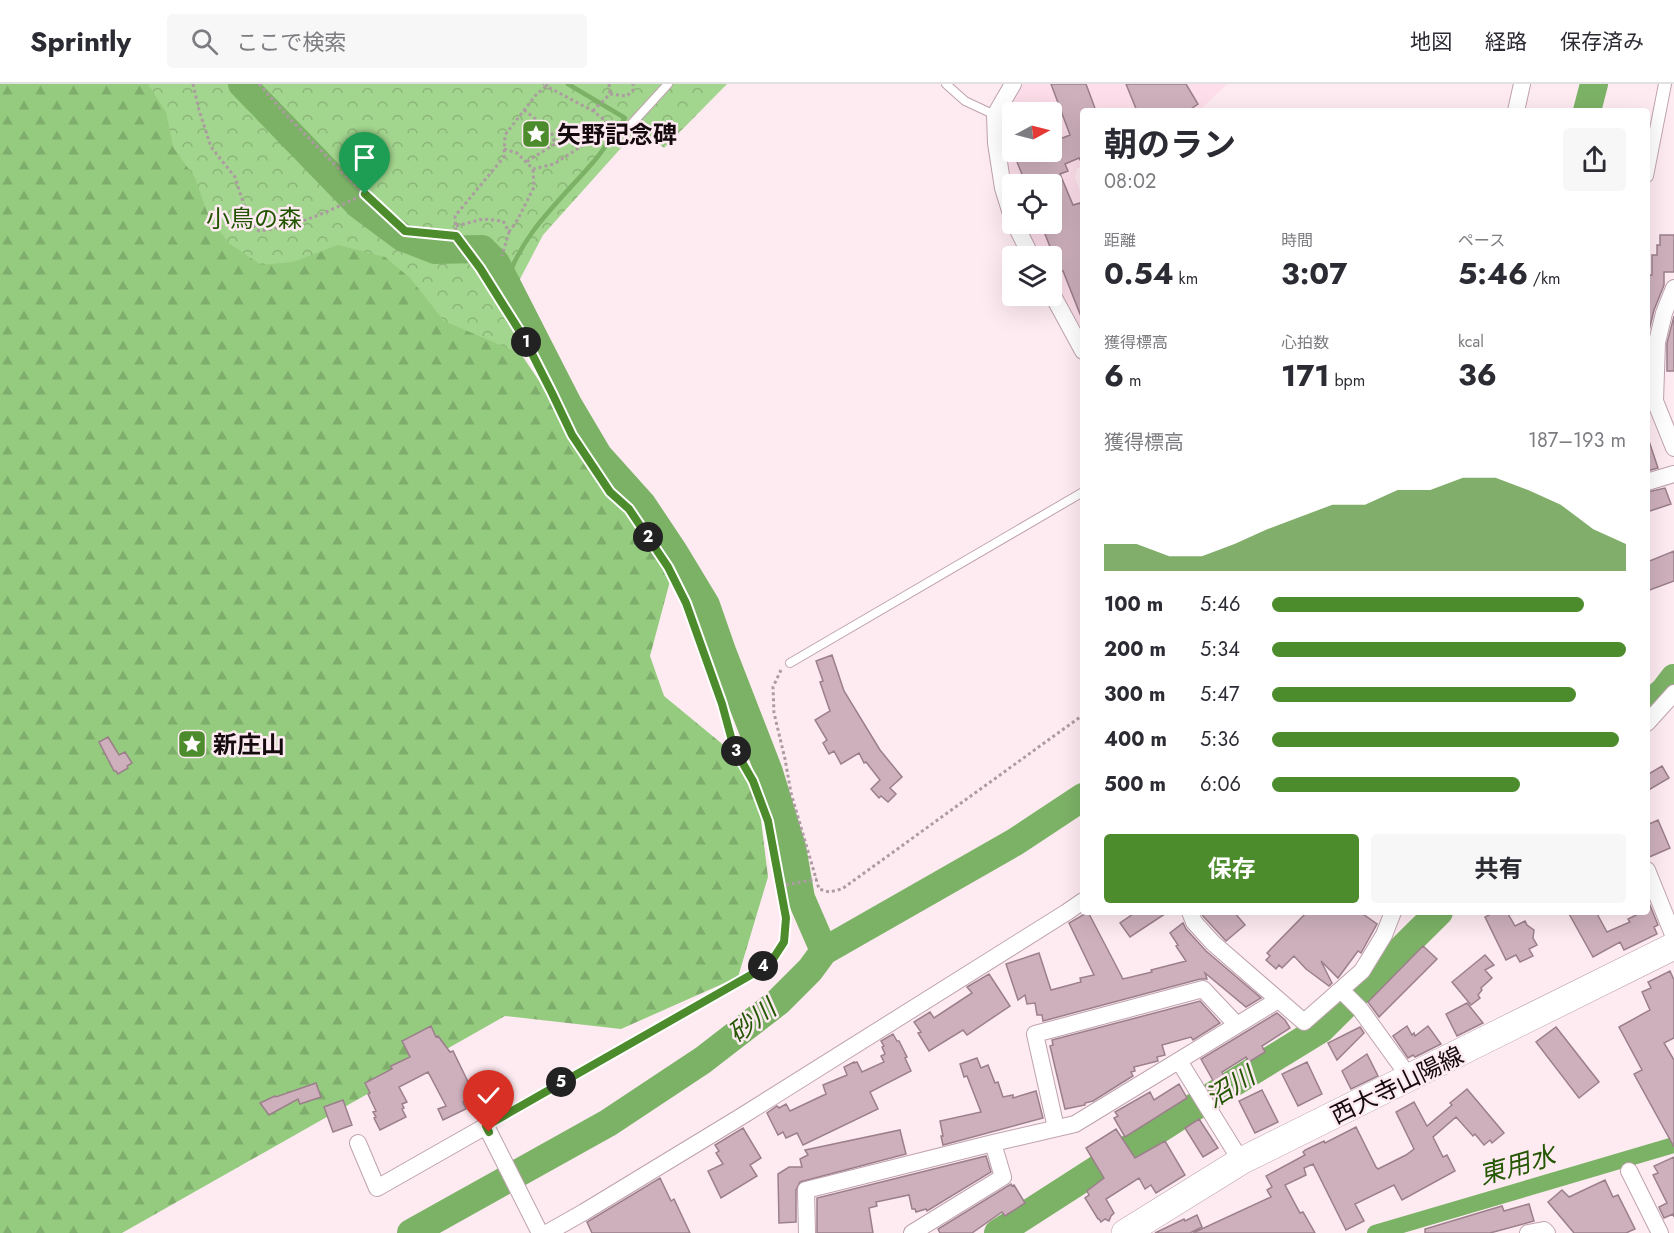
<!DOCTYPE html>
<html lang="ja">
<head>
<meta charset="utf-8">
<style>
  body { margin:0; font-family:Jost,"Noto Sans JP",sans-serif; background:#f7f7f7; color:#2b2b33; height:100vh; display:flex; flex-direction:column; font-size:22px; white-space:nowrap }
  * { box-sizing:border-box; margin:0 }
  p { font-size:20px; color:#7c7c81 }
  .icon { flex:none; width:33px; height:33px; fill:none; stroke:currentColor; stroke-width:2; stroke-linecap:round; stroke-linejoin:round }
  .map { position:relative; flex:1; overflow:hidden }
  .sheet { position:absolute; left:1080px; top:24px; width:570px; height:807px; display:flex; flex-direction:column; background:#fff; border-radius:6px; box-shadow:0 6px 24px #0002 }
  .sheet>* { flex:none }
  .needle { width:39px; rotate:83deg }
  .fabs { position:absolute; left:1002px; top:18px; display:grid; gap:12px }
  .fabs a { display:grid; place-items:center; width:60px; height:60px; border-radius:6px; background:#fff; box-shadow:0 6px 24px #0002; font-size:30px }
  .pin { position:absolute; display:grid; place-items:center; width:51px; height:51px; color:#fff; margin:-62px -26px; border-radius:50% 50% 50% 0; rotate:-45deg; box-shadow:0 0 6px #0007 }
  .pin .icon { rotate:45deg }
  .km { position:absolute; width:30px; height:30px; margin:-15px; border-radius:50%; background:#222; color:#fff; font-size:16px; line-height:30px; text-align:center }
  .round { display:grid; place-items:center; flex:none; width:63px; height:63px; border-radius:6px; background:#f7f7f7 }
  .summary { display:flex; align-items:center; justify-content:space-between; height:102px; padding:0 24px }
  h1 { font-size:33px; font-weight:700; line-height:45px }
  .metrics { display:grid; grid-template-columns:repeat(3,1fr); gap:9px; height:102px; padding:6px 24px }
  .metrics div { display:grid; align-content:center }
  .metrics b { font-size:30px; font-weight:700 }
  .metrics small { font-size:16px; font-weight:400 }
  .metrics p { font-size:16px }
  .chart { height:168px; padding:12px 24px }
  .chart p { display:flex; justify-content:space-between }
  .chart svg { width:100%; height:108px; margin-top:6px; fill:#4d8c2d; opacity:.7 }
  .primary-button { display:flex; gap:12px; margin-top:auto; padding:12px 24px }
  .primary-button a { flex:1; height:69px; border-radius:6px; background:#4d8c2d; color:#fff; font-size:24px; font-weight:700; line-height:69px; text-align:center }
  .primary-button a+a { background:#f7f7f7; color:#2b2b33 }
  ul { padding:0 24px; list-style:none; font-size:20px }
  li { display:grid; grid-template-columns:96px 72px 1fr; align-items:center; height:45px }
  li i { height:15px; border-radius:8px; background:#4d8c2d }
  header { display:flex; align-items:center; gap:36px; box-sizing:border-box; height:84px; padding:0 30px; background:#fff; border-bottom:2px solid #e1e1e2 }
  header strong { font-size:28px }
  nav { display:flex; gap:33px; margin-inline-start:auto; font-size:21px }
  .search { width:420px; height:54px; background:#f7f7f7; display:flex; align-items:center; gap:15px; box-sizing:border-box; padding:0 21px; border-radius:6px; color:#7c7c81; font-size:22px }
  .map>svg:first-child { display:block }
  .built { fill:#fddeea; fill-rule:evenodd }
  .forest { fill:url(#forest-firs) }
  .park { fill:url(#park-crowns) }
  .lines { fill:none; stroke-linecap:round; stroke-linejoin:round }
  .stream { stroke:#7cb266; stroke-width:4.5 }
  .canal { stroke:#7cb266; stroke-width:16 }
  .river { stroke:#7cb266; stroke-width:28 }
  .building { fill:#ceb0bc; stroke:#9b7f8a; stroke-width:1.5 }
  .service-casing { stroke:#bfa2ae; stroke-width:10 }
  .pedestrian-casing { stroke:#bfa2ae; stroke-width:14 }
  .minor-casing { stroke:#bfa2ae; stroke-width:18 }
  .primary-casing { stroke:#bfa2ae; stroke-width:28 }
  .path { stroke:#ac9ca2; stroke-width:3; stroke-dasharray:3 3; stroke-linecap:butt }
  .service { stroke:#fff; stroke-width:8 }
  .pedestrian { stroke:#fff; stroke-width:12 }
  .minor { stroke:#fff; stroke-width:16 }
  .primary { stroke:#fff; stroke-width:27 }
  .route-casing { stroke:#fff; stroke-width:12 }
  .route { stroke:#4d8c2d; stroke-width:8 }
  .labels { text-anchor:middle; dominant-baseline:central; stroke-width:5; stroke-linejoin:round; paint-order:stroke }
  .poi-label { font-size:24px; font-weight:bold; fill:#150b0f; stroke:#feebf2; text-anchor:start }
  .park-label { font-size:24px; fill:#225400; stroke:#feebf2 }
  .street-label { font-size:24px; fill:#150b0f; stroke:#feebf2 }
  .water-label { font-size:26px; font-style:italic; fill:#255705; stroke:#feebf2 }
</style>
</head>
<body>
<header>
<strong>Sprintly</strong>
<div class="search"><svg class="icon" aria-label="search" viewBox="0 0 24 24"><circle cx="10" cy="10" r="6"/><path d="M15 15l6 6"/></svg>ここで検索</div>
<nav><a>地図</a><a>経路</a><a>保存済み</a></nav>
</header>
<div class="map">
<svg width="1674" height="1149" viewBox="0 0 1674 1149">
  <defs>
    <pattern id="forest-firs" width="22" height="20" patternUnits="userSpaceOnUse" patternTransform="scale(1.5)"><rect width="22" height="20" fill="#94cb7e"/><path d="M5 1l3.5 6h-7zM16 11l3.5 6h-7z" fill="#7fad6c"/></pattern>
    <pattern id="park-crowns" width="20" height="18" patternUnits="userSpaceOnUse" patternTransform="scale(1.5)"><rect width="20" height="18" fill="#a2d58d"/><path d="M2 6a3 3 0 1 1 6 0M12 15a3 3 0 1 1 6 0" fill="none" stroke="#8bb678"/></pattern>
  </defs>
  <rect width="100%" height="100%" fill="#feebf2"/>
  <path class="built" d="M1023,0H1227L1199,27H1083V82L1077,85L1075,93L1083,116V238L1079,240L1052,195V172H1039L1023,140H1052V100H1012V104L1010,94L1004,55L1008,28ZM1012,28H1052V68H1012Z"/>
  <path class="forest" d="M0,0H224L498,224L521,270L628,429L670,497L650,572L664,612L755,687L768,793L738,893L621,945L505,932L122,1149H0Z"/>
  <path class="park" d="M148,0H727L664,64L639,44L543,151L519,197L541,244L521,270L444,237L410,194L385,173L338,161L293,178L261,181L230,160L210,136L195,94L173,63L166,28Z"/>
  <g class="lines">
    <path class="stream" d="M506,200C521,149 562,115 595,76C606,63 615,48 625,34L568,0"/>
    <path class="canal" d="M1375,1149L1674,1061"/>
    <path class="river" d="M242,0L359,121L402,153L435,166L482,165L496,179L569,322L598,371L642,420L674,468L706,521L722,567L769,688L792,763L801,814L824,867
      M1587,27L1594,0
      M1647,622L1664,607L1674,594
      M411,1149L608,1039L703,976L778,918L810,886L824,867L1015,758L1083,713
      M998,1149L1183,1030L1321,945L1439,828"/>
  </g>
  <path class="building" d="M1051,0H1086L1096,27H1083V81L1079,74L1065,80L1068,87L1060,90L1073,121L1080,119L1083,127L1082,235L1063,187L1060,188L1041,140H1052V100H1026L1013,68H1052V58L1070,51Z
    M1126,0H1186L1198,20L1188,27H1137Z
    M1660,151H1674V188H1664V201L1654,226L1647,255V191H1652V171H1657V161H1660Z
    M1674,232V287H1667V259Z
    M1647,357H1649L1658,384L1647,387Z
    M1665,404L1671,420L1647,428V408Z
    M1674,467V497L1647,507V478Z
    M832,571L844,607L880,666L902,693L890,704L896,710L888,718L881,712L879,714L871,705L880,696L866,678L864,679L859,669L841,680L834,667L829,670L823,659L827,656L815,636L830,627L820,598L823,597L816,577Z
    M108,653L119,671L125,668L132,679L127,682L128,684L118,690L116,687H114L99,658Z
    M1662,682L1669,694L1647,707V691Z
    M1658,736L1670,764L1647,774V741Z
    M1647,814L1658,841L1654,843L1657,850L1624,866L1620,858L1593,873L1568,828H1596L1607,848L1630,838L1628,835L1642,828H1647Z
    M1088,828L1123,895L1152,888L1151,886L1186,877L1176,862L1178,861L1170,849L1183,839L1186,845L1206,867L1261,914L1246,923L1205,889L1207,895H1200L1043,937L1042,931H1037L1035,919L1027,920L1025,911L1018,916L1006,880L1039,869L1051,906L1081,898L1080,894L1094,891L1069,839Z
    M1136,828H1168L1130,853L1120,839Z
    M1201,828H1234L1245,841L1226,857L1203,832Z
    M1307,828H1360L1377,840L1361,869L1358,867L1338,894L1321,877L1332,899L1329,902L1306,885L1294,872L1282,884L1279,881L1276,885L1266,876L1270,872L1267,869Z
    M1495,828H1507L1515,842L1525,837L1527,841L1534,846L1533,854L1537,861L1529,865L1533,872L1520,878L1516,871L1506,876L1485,833Z
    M1423,862L1437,875L1379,933L1368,918Z
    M1485,871L1494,881L1485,886L1492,894L1481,904L1482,906L1478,911L1480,914L1471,921L1452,898Z
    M1670,887L1674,896V954L1664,959L1674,976V1063L1634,990L1642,986L1619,943L1650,926L1642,908L1651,904L1648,898Z
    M989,890L1010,922L967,951L963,946L929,967L918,949L921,948L914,938L930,928L934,934L972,909L967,903Z
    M1200,917L1220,939L1193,956L1191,953L1162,961L1165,971L1157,973L1158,977L1134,983L1135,987L1131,988L1133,992L1128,995L1093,1017L1085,1019V1021L1065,1025L1050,962L1053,961L1052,956Z
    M1467,919L1483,939L1457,952L1446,930Z
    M1277,929L1285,936L1290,944L1262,962L1265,968L1249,978L1246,973L1222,988L1225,994L1215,1000L1201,975Z
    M431,942L436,953L438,952L450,968L453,967L472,1006L465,1009L468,1016L463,1018L466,1025L443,1036L438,1025L446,1022L428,988L399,1003L407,1018L402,1020L404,1024L402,1025L406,1033L380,1046L374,1034L376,1033L373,1028L376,1027L368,1010L370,1009L365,999L392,985L391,982L410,973L402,957Z
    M1407,942L1412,951L1414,949L1415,952L1428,942L1441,960L1415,973L1413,971L1408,974L1393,952Z
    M1360,943L1364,949L1337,976L1328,959Z
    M1556,943L1599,998L1579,1014L1536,958Z
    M893,950L897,957H899L907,973L905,974L911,987L870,1008L878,1025L803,1061L797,1049L786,1054L783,1048L778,1051L767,1029L777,1022L779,1024L786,1020L790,1027L826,1010L823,1001L847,991L844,983L854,978V979L857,978L862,988L884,978L881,972L885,970L882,963L884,962L881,957Z
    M1367,970L1378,992L1351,1005L1342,987Z
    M977,974L981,984L988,981L995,999L998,998L1003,1013L1013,1011V1014L1036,1007L1043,1034L943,1061L941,1052H943L940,1037L981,1028L967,992L964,993L960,980Z
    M1307,978L1322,1010L1298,1022L1282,990Z
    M316,999L321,1013L300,1020L298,1015L269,1031L260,1019L275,1012L276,1013Z
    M1179,1000L1187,1014L1125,1053L1114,1034L1118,1032L1115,1028L1150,1008L1154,1016Z
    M1467,1005L1504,1049L1492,1059L1490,1056L1484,1061L1475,1050L1473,1052L1456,1033L1433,1053L1443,1073L1447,1071L1455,1087L1402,1116L1394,1101L1355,1120L1364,1137L1346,1146L1313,1080L1304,1084L1306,1091L1285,1101L1300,1129L1303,1128L1315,1149H1193L1271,1113L1267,1106L1272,1103L1266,1092L1305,1071L1303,1068L1305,1066L1324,1057L1325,1059L1356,1043L1376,1083L1378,1085L1406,1071L1414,1065L1396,1028L1414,1018L1427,1042L1452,1021L1450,1019Z
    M1262,1006L1278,1038L1255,1049L1239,1017Z
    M343,1016L352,1041L333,1048L324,1023Z
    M1199,1035L1218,1064L1203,1073L1185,1044Z
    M743,1044L761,1074L750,1081L757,1092L721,1114L708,1087L723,1080L716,1069L719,1067L715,1061Z
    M1116,1045L1135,1074L1165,1057L1185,1091L1156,1109L1151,1101L1145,1105L1139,1094L1106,1115L1114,1129L1111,1132L1109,1137L1105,1135L1101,1138L1099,1135H1098L1085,1114L1089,1111L1087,1107L1104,1094L1086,1064Z
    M900,1046L906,1070L800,1098L796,1106V1138L779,1139L778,1090L789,1083H802L800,1075L808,1071L805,1066Z
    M986,1072L991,1088L927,1127L926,1125L916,1128L915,1125H912L909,1111L876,1118L877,1122L869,1124L873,1149H817V1114Z
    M1674,1073V1133L1673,1130L1664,1134L1659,1123L1667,1119L1653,1091L1658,1089L1654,1082Z
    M660,1094L671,1117L674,1115L690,1149H592L587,1138Z
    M1605,1096L1613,1113L1618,1111L1635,1145L1626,1149H1574L1548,1118L1562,1106L1569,1113Z
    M1011,1100L1012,1102L1014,1101L1025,1119L1005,1132L1002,1128L972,1149H940L938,1145Z
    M1529,1120L1534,1137L1490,1149H1425V1145L1502,1122L1504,1127Z
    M1197,1131L1202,1143L1190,1149H1155L1184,1135L1185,1137Z"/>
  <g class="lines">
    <g class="service-casing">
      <path id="service" d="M946,0L965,17L995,31
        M625,47L668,0
        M790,579L1083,408"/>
    </g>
    <g class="pedestrian-casing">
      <path id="pedestrian" d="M1647,92L1665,0"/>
    </g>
    <g class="minor-casing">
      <path id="minor" d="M1516,27L1522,0
        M1012,133L1003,104L996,59L995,31L1013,0
        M1015,140L1031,172
        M1674,204L1664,229L1657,258L1655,317L1674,364
        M1052,210L1083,267
        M1647,398L1674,390
        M1647,639L1674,609
        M1647,786L1674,853
        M1190,828L1194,838L1213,859L1304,938L1362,887L1384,851L1393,828
        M1341,906L1360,925L1410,994
        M1179,977L1241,1077
        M1056,1044L1035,950L1203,905L1237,941
        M358,1059L377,1104L486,1042L540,1149
        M1629,1087L1660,1149
        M547,1149L584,1128L742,1032L1067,828L1083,817
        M807,1149L806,1106L993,1059L1075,1040L1278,916
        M912,1149L1003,1093L993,1059
        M1528,1149L1544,1146L1547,1149"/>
    </g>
    <g class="primary-casing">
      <path id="primary" d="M1125,1149L1241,1077L1674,862"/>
    </g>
    <path class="path" d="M193,0L199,26L211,63L235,93L249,137L259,147C301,141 327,128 365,110
      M259,0L288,33L351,97L405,147L456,152L455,132L504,73L505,51L535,12L546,2L543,0
      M609,0L610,10
      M524,26L551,47L555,60L526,78
      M593,27L610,10L627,12L633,6V0
      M504,65L517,69L533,85L554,80L582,62L601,53L606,37L593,27L546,2L548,0
      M456,142L483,135L503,137L509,148L502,172
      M509,148L518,135L534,103L533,85
      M456,152L480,184L524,254L553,309L571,351L611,408L629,425L668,483L686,519L722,620L734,664L753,697L768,737L786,834L784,858L773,875L756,888L498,1035
      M781,586L773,603L774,629L785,675L791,709L819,805L829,808L842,805L1083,631
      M780,802L817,795"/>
    <use href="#service" class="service"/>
    <use href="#pedestrian" class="pedestrian"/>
    <use href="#minor" class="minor"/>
    <use href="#primary" class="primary"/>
  </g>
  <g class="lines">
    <g class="route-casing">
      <path id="route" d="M365,110L405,147L456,152L480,184L524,254L552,309L572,351L610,408L629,425L668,483L686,519L722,620L734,664L753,697L768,737L786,834L784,858L773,875L756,888L486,1042L489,1048"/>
    </g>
    <use href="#route" class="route"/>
  </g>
  <defs>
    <g id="sight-square" transform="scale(1.5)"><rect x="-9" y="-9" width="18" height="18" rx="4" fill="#4d8c2d" stroke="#feebf2"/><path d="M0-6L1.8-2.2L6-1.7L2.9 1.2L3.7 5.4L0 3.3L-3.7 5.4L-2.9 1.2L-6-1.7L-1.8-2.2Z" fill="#fff"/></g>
  </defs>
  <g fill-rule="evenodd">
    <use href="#sight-square" x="536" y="50"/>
    <use href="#sight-square" x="192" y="660"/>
  </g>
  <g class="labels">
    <g class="poi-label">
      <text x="557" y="50">矢野記念碑</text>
      <text x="213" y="660">新庄山</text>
    </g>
    <g class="park-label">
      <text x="254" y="134">小鳥の森</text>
    </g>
    <g class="street-label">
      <text transform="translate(1397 1001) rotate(-26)">西大寺山陽線</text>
    </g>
    <g class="water-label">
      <text transform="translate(752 937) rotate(-38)">砂川</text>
      <text transform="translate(1230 1003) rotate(-32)">沼川</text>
      <text transform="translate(1517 1081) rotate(-16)">東用水</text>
    </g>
  </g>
</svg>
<div class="fabs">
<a><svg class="needle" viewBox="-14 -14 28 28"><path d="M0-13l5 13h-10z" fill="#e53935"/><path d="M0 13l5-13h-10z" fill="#7c7c81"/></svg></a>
<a><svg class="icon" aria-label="locate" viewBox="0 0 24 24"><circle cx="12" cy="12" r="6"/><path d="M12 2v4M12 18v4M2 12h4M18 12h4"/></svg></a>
<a><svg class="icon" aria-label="layers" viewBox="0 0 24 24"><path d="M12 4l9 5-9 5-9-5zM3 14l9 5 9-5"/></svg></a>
</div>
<div class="pin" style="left:365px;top:110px;background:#1e9e55"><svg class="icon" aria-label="arrive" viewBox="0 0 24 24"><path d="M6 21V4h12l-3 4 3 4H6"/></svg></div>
<div class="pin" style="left:489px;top:1048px;background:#d93025"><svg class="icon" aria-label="check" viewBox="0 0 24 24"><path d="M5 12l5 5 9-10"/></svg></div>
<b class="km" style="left:526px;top:258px">1</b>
<b class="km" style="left:648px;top:453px">2</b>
<b class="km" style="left:736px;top:667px">3</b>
<b class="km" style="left:763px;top:882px">4</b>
<b class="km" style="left:561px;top:998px">5</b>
<section class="sheet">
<div class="summary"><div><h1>朝のラン</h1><p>08:02</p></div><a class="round"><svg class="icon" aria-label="share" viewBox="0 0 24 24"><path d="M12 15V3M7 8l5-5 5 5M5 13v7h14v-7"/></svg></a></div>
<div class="metrics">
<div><p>距離</p><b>0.54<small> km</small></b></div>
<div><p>時間</p><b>3:07</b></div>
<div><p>ペース</p><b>5:46<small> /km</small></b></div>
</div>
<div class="metrics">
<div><p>獲得標高</p><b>6<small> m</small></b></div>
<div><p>心拍数</p><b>171<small> bpm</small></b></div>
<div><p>kcal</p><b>36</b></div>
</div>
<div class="chart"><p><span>獲得標高</span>187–193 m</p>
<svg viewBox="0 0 160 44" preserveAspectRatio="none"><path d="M0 44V33L10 33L20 38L30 38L40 33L50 27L60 22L70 17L80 17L90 11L100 11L110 6L120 6L130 11L140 17L150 27L160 33V44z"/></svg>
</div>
<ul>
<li><b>100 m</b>5:46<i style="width:88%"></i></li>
<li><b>200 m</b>5:34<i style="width:100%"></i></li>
<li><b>300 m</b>5:47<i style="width:86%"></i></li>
<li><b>400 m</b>5:36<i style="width:98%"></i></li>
<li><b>500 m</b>6:06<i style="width:70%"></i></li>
</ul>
<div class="primary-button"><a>保存</a><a>共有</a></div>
</section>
</div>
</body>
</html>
